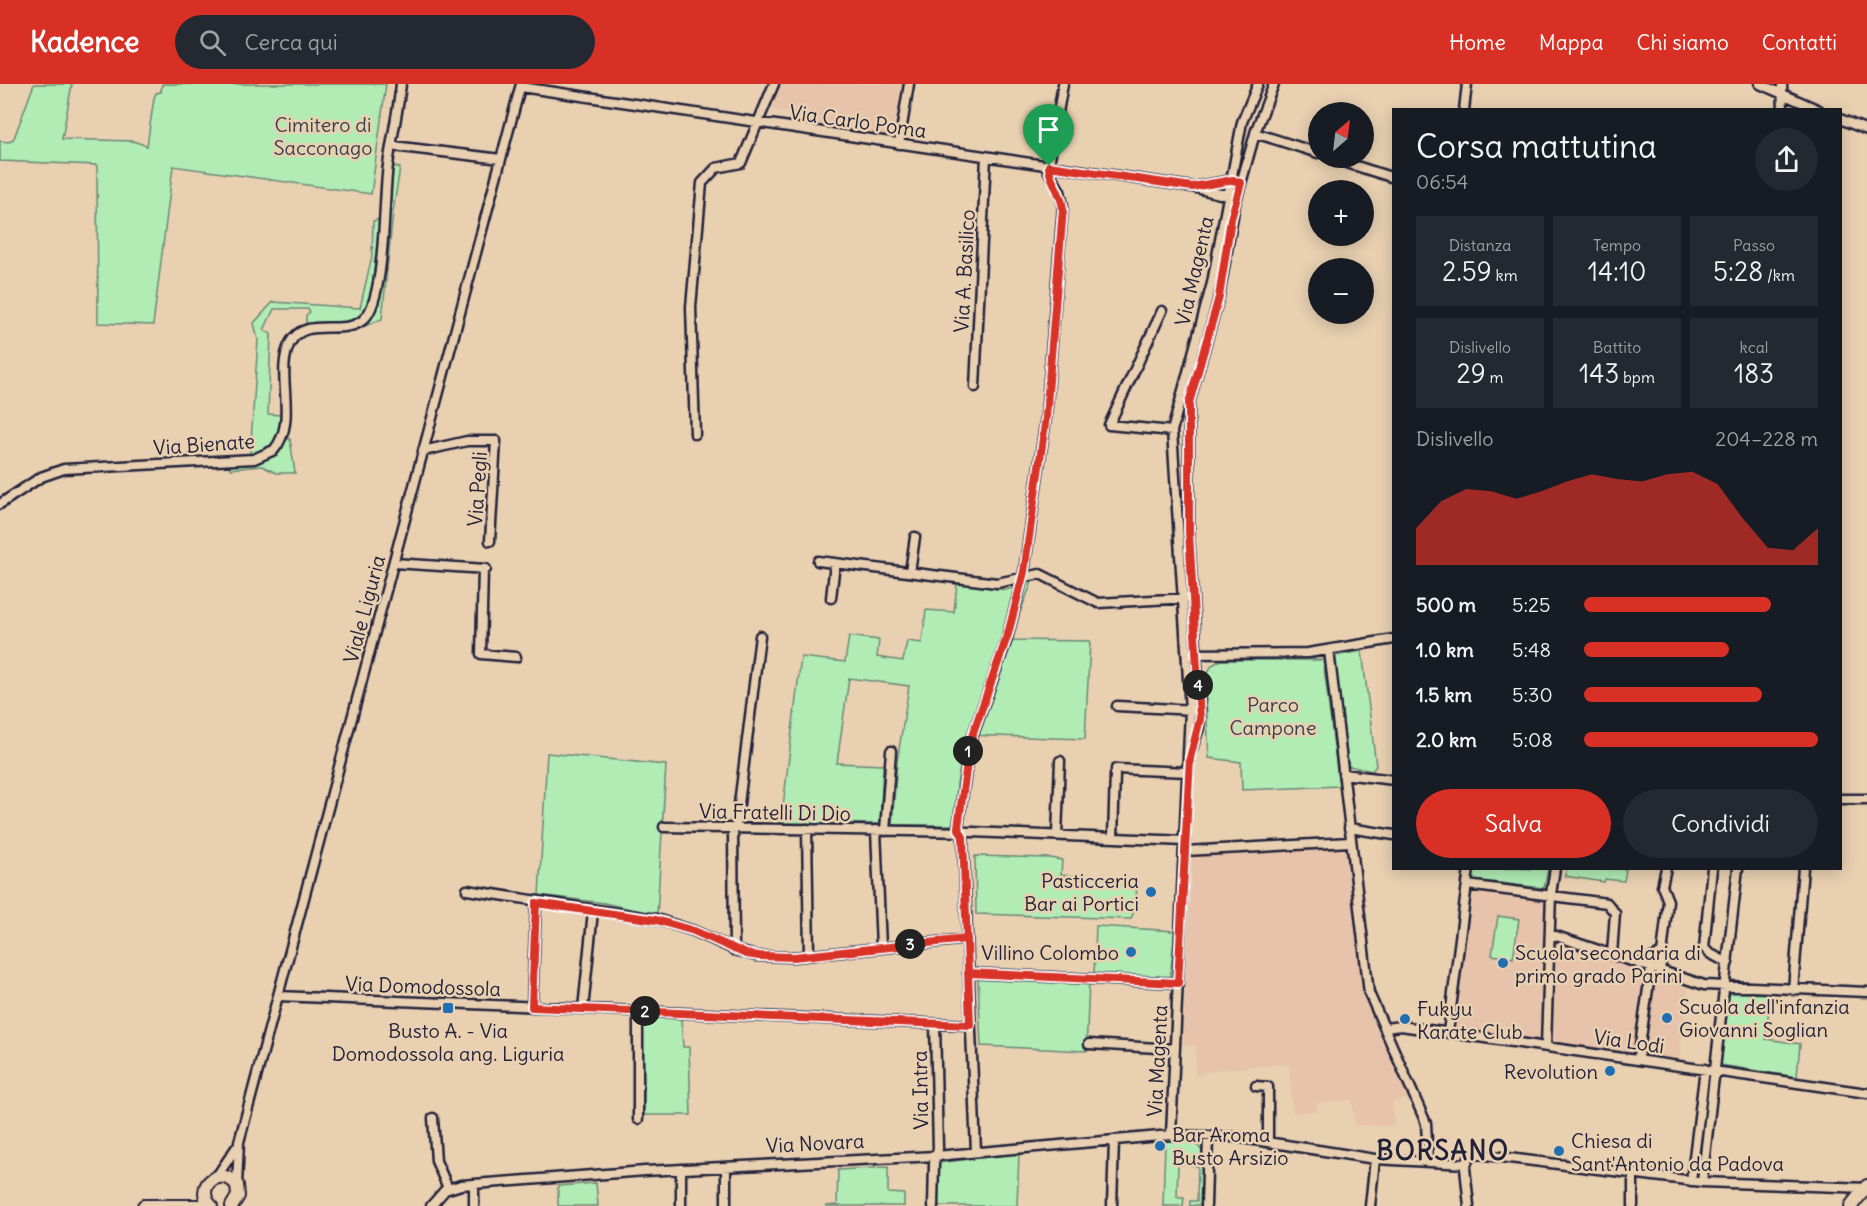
<!DOCTYPE html>
<html lang="it">
<head>
<meta charset="utf-8">
<style>
  body { margin:0; font-family:Delius,sans-serif; background:#242831; color:#f1f3f6; height:100vh; display:flex; flex-direction:column; font-size:22px; white-space:nowrap }
  * { box-sizing:border-box; margin:0 }
  p { font-size:20px; color:#9ea1a6 }
  .icon { flex:none; width:33px; height:33px; fill:none; stroke:currentColor; stroke-width:2; stroke-linecap:round; stroke-linejoin:round }
  .map { position:relative; flex:1; overflow:hidden }
  .side { position:absolute; left:1392px; top:24px; width:450px; height:762px; display:flex; flex-direction:column; background:#171b24; border-radius:0px; box-shadow:0 3px 15px #0003 }
  .side>* { flex:none }
  .needle { width:39px; rotate:28deg }
  .controls { position:absolute; left:1308px; top:18px; display:grid; gap:12px }
  .controls a { display:grid; place-items:center; width:66px; height:66px; border-radius:50%; background:#171b24; box-shadow:0 3px 15px #0003; font-size:30px }
  .pin { position:absolute; display:grid; place-items:center; width:51px; height:51px; color:#fff; margin:-62px -26px; border-radius:50% 50% 50% 0; rotate:-45deg; box-shadow:0 0 6px #0007 }
  .pin .icon { rotate:45deg }
  .km { position:absolute; width:30px; height:30px; margin:-15px; border-radius:50%; background:#222; color:#fff; font-size:16px; line-height:30px; text-align:center }
  .round { display:grid; place-items:center; flex:none; width:63px; height:63px; border-radius:32px; background:#242831 }
  .overview { display:flex; align-items:center; justify-content:space-between; height:102px; padding:0 24px }
  h1 { font-size:33px; font-weight:600; line-height:45px }
  .metrics { display:grid; grid-template-columns:repeat(3,1fr); gap:9px; height:102px; padding:6px 24px }
  .metrics div { display:grid; align-content:center; border-radius:0px; background:#242831; text-align:center }
  .metrics b { font-size:26px; font-weight:600 }
  .metrics small { font-size:16px; font-weight:400 }
  .metrics p { font-size:16px }
  .chart { height:168px; padding:12px 24px }
  .chart p { display:flex; justify-content:space-between }
  .chart svg { width:100%; height:108px; margin-top:6px; fill:#d93025; opacity:.7 }
  .action { display:flex; gap:12px; margin-top:auto; padding:12px 24px }
  .action a { flex:1; height:69px; border-radius:36px; background:#d93025; color:#fff; font-size:24px; font-weight:600; line-height:69px; text-align:center }
  .action a+a { background:#242831; color:#f1f3f6 }
  ul { padding:0 24px; list-style:none; font-size:20px }
  li { display:grid; grid-template-columns:96px 72px 1fr; align-items:center; height:45px }
  li i { height:15px; border-radius:8px; background:#d93025 }
  header { display:flex; align-items:center; gap:36px; box-sizing:border-box; height:84px; padding:0 30px; background:#d93025; color:#fff }
  header strong { font-size:28px }
  nav { display:flex; gap:33px; margin-inline-start:auto; font-size:21px }
  .search { width:420px; height:54px; background:#242831; display:flex; align-items:center; gap:15px; box-sizing:border-box; padding:0 21px; border-radius:33px; color:#9ea1a6; font-size:22px }
  .map>svg:first-child { display:block }
  .built { fill:#e6c3aa }
  .green { fill:#b0ecb3; stroke:#698777; stroke-width:1.5 }
  .lines { fill:none; stroke-linecap:round; stroke-linejoin:round }
  .street-casing { stroke:#22223b; stroke-width:13 }
  .secondary-casing { stroke:#22223b; stroke-width:16 }
  .street { stroke:#e9d0b1; stroke-width:8 }
  .secondary { stroke:#e9d0b1; stroke-width:12 }
  .route-casing { stroke:#fff; stroke-width:12 }
  .route { stroke:#d93025; stroke-width:8 }
  .poi-dot { fill:#1f6fb2; stroke:#e9d0b1; stroke-width:2 }
  .labels { text-anchor:middle; dominant-baseline:central; stroke-width:5; stroke-linejoin:round; paint-order:stroke }
  .street-label { font-size:20px; fill:#22223b; stroke:#e9d0b1 }
  .park-label { font-size:20px; fill:#37404d; stroke:#e9d0b1 }
  .poi-label { font-size:20px; fill:#22223b; stroke:#e9d0b1; text-anchor:start }
  .district-label { font-size:26px; font-weight:bold; letter-spacing:1.5px; fill:#22223b; stroke:#e9d0b1 }
</style>
</head>
<body>
<header>
<strong>Kadence</strong>
<div class="search"><svg class="icon" aria-label="search" viewBox="0 0 24 24"><circle cx="10" cy="10" r="6"/><path d="M15 15l6 6"/></svg>Cerca qui</div>
<nav><a>Home</a><a>Mappa</a><a>Chi siamo</a><a>Contatti</a></nav>
</header>
<div class="map">
<svg width="1867" height="1122" viewBox="0 0 1867 1122">
  <rect width="100%" height="100%" fill="#e9d0b1"/>
  <filter id="ink" filterUnits="userSpaceOnUse"><feTurbulence type="fractalNoise" baseFrequency=".0167" numOctaves="2"/><feDisplacementMap in="SourceGraphic" scale="12" xChannelSelector="R" yChannelSelector="G"/><feConvolveMatrix kernelMatrix="1 2 1 2 8 2 1 2 1" color-interpolation-filters="sRGB"/></filter>
  <g filter="url(#ink)">
    <path class="built" d="M781,0H903L894,53L805,40L806,31L775,27L773,21Z
      M1347,763L1363,911L1409,1014L1392,1019L1394,1042L1355,1041L1352,1016L1317,1019V1027L1293,1029L1289,980L1214,986L1195,992L1196,962L1182,961L1192,772Z
      M1471,807L1547,816L1540,955L1454,943Z
      M1581,866L1644,888L1633,969L1553,958L1556,867Z
      M1655,892L1688,904L1679,975L1645,970Z"/>
    <path class="green" d="M34,0H72L62,55L133,57L147,62L154,14L156,9L161,8L162,0H386L371,110L173,82L153,241L98,239L97,81L0,77V57L9,58L14,54Z
      M393,82L400,84L393,128L382,235L353,247L377,214Z
      M380,135L371,213L365,230L351,239L310,241L306,238V231L310,228L308,225H274L264,246L271,250L268,330L281,331C281,353 273,368 250,371L258,256L254,239L273,218L360,224L372,172L373,137Z
      M285,355H290L295,389H276L262,382L230,385V379C254,378 271,377 285,355Z
      M1034,493L1009,556L1090,557L1085,655L967,651L957,699L955,741H892L897,678L909,602L849,594L837,679L883,681L880,740L781,739L801,573L845,578L849,552L879,556L877,573L903,577L907,557L922,559L926,526L954,528L957,499L1007,506Z
      M1362,567L1376,682L1372,687L1348,682L1335,572Z
      M1221,576H1323L1339,702L1242,706L1241,678L1209,674L1205,594L1212,581Z
      M547,669L666,681L657,831L604,819L539,811Z
      M975,772L1050,774L1062,776L1061,791L1137,796L1136,821L1131,835L976,830Z
      M1474,785V784L1548,785L1544,804L1473,796Z
      M1566,785V784L1626,785L1624,797L1605,795L1604,798L1565,792Z
      M1498,832L1519,835L1513,874L1492,871Z
      M1096,842L1175,847L1170,894L1094,891Z
      M978,893L1089,898L1086,967L981,962Z
      M1732,909L1770,910L1766,955L1800,960L1797,993L1721,981L1728,912Z
      M643,933L681,935L683,963H689L691,1031H644Z
      M1193,1056L1203,1068L1202,1120L1190,1122V1117H1197L1198,1082L1190,1081L1186,1076L1183,1080H1178L1177,1113H1184L1183,1122H1163L1165,1057Z
      M1019,1069L1017,1122H937L938,1079Z
      M888,1083V1109L904,1110V1122H825L837,1121L838,1086Z
      M596,1099L598,1122H558V1102Z"/>
    <g class="lines">
      <g class="street-casing">
        <path id="street" d="M1760,0L1819,26
          M1782,0L1783,26
          M521,3L1192,103L1220,110H1238
          M1464,26L1467,0
          M1840,35L1867,46
          M1255,49L1318,69
          M899,60L909,0
          M393,62L501,75
          M1331,74L1394,94
          M1199,102L1233,96
          M1162,227L1109,341L1172,347
          M975,303L986,73
          M695,350L691,223L702,99L716,84L741,79L774,0
          M423,367L467,357H496L490,457
          M0,420L41,393L64,385L254,375L274,366C299,336 274,290 290,259C306,230 345,255 365,234C386,211 383,116 388,81C392,54 398,27 401,0
          M818,477L997,499L1040,490L1098,519L1189,514
          M394,479L486,485
          M483,485L481,570L516,573
          M910,488L915,453
          M831,514L835,479
          M1329,566L1369,909L1426,1039L1428,1077
          M1191,570L1308,569L1394,555
          M1117,622L1195,626
          M1192,665L1199,644L1200,626L1189,452V319L1219,213L1235,121L1256,46L1274,0
          M1116,685L1188,688
          M1343,690L1394,696
          M1840,715H1867
          M664,743L972,748L1185,757
          M733,744L734,866
          M736,744L760,552
          M1349,744L1394,751
          M807,745L809,871
          M876,746L881,863
          M885,747L891,667
          M1057,751L1060,677
          M1113,753L1115,690
          M1185,767L1350,758
          M1712,784L1704,864L1709,869L1728,879
          M1467,801L1607,819L1615,829L1612,870
          M467,806L656,835L694,847L738,867L756,872L794,873L967,855
          M1550,850L1704,901L1867,908
          M1639,880L1662,869
          M1660,888L1668,817L1662,802L1666,784
          M968,889L1178,899
          M1793,906L1803,784
          M278,912L970,941
          M532,923L536,819
          M583,925L593,827
          M1385,944L1401,942L1867,1009
          M1448,948L1469,784
          M1089,960L1175,965
          M1546,962L1551,810L1555,784
          M1638,975L1651,884
          M1256,1002L1268,1003V1058
          M433,1034L436,1077L448,1104
          M638,1035V927
          M1171,1051L1190,626L1172,347L1212,199L1242,38L1258,0
          M976,1068L963,753L958,743L970,659L1007,555L1024,488L1046,333L1063,122L1060,107L1048,86L1063,0
          M726,1083V1122
          M1633,1090V1122
          M217,1092L236,1064
          M1691,1097L1705,985
          M1702,1098L1738,784
          M237,1101L239,1058L521,0
          M431,1122L445,1106L461,1101L645,1087L936,1072L1171,1051L1235,1053L1375,1075L1466,1080
          M474,1122V1100
          M681,1122V1085
          M933,1122L934,1079L938,1065L935,940
          M1112,1122L1114,1056
          M1206,1122L1208,1052
          M1370,1122L1375,1075
          M1469,1122L1465,1084L1469,1073L1477,1070L1702,1098L1867,1104"/>
      </g>
      <g class="secondary-casing">
        <path id="secondary" d="M144,1122H209
          M211,1122C193,1103 220,1080 237,1101L238,1112L232,1122
          M1851,1122L1867,1102"/>
      </g>
      <use href="#street" class="street"/>
      <use href="#secondary" class="secondary"/>
    </g>
  </g>
  <g class="lines" filter="url(#ink)">
    <g class="route-casing">
      <path id="route" d="M1049,82C1048,94 1062,109 1063,125L1046,333L1024,488L1008,550L970,658L958,743L963,753C965,816 968,878 970,941L532,923L536,819L656,836L694,847L746,870L759,872L794,873L967,855L968,889L1178,899L1190,674L1200,635L1189,448V319L1219,213L1231,135L1241,99L1233,96L1192,103L1049,82"/>
    </g>
    <use href="#route" class="route"/>
  </g>
  <g class="poi-dot">
    <circle cx="1151" cy="808" r="6"/>
    <circle cx="1131" cy="868" r="6"/>
    <circle cx="1503" cy="879" r="6"/>
    <rect x="442" y="918" width="12" height="12" rx="3"/>
    <circle cx="1667" cy="934" r="6"/>
    <circle cx="1405" cy="935" r="6"/>
    <circle cx="1610" cy="987" r="6"/>
    <circle cx="1160" cy="1062" r="6"/>
    <circle cx="1559" cy="1067" r="6"/>
  </g>
  <g class="labels">
    <g class="street-label">
      <text transform="translate(858 37) rotate(8)">Via Carlo Poma</text>
      <text transform="translate(964 187) rotate(-87)">Via A. Basilico</text>
      <text transform="translate(1194 187) rotate(-77)">Via Magenta</text>
      <text transform="translate(204 360) rotate(-4)">Via Bienate</text>
      <text transform="translate(477 405) rotate(-86)">Via Pegli</text>
      <text transform="translate(364 525) rotate(-75)">Viale Liguria</text>
      <text transform="translate(775 728) rotate(1)">Via Fratelli Di Dio</text>
      <text transform="translate(423 902) rotate(2)">Via Domodossola</text>
      <text transform="translate(1629 957) rotate(8)">Via Lodi</text>
      <text transform="translate(1157 977) rotate(-87)">Via Magenta</text>
      <text transform="translate(920 1006) rotate(-91)">Via Intra</text>
      <text transform="translate(815 1059) rotate(-3)">Via Novara</text>
    </g>
    <g class="park-label">
      <text x="323" y="40">Cimitero di<tspan x="323" dy="23">Sacconago</tspan></text>
      <text x="1273" y="620">Parco<tspan x="1273" dy="23">Campone</tspan></text>
    </g>
    <g class="poi-label">
      <text x="1139" y="796" text-anchor="end">Pasticceria<tspan x="1139" dy="23">Bar ai Portici</tspan></text>
      <text x="1119" y="868" text-anchor="end">Villino Colombo</text>
      <text x="1515" y="868">Scuola secondaria di<tspan x="1515" dy="23">primo grado Parini</tspan></text>
      <text x="1679" y="922">Scuola dell'infanzia<tspan x="1679" dy="23">Giovanni Soglian</tspan></text>
      <text x="1417" y="924">Fukyu<tspan x="1417" dy="23">Karate Club</tspan></text>
      <text x="448" y="946" text-anchor="middle">Busto A. - Via<tspan x="448" dy="23">Domodossola ang. Liguria</tspan></text>
      <text x="1598" y="987" text-anchor="end">Revolution</text>
      <text x="1172" y="1050">Bar Aroma<tspan x="1172" dy="23">Busto Arsizio</tspan></text>
      <text x="1571" y="1056">Chiesa di<tspan x="1571" dy="23">Sant'Antonio da Padova</tspan></text>
    </g>
    <g class="district-label">
      <text x="1443" y="1066">BORSANO</text>
    </g>
  </g>
</svg>
<div class="controls">
<a><svg class="needle" viewBox="-14 -14 28 28"><path d="M0-13l5 13h-10z" fill="#e53935"/><path d="M0 13l5-13h-10z" fill="#9ea1a6"/></svg></a>
<a>+</a>
<a>−</a>
</div>
<div class="pin" style="left:1049px;top:82px;background:#1e9e55"><svg class="icon" aria-label="arrive" viewBox="0 0 24 24"><path d="M6 21V4h12l-3 4 3 4H6"/></svg></div>
<b class="km" style="left:968px;top:667px">1</b>
<b class="km" style="left:645px;top:927px">2</b>
<b class="km" style="left:910px;top:860px">3</b>
<b class="km" style="left:1198px;top:601px">4</b>
<section class="side">
<div class="overview"><div><h1>Corsa mattutina</h1><p>06:54</p></div><a class="round"><svg class="icon" aria-label="share" viewBox="0 0 24 24"><path d="M12 15V3M7 8l5-5 5 5M5 13v7h14v-7"/></svg></a></div>
<div class="metrics">
<div><p>Distanza</p><b>2.59<small> km</small></b></div>
<div><p>Tempo</p><b>14:10</b></div>
<div><p>Passo</p><b>5:28<small> /km</small></b></div>
</div>
<div class="metrics">
<div><p>Dislivello</p><b>29<small> m</small></b></div>
<div><p>Battito</p><b>143<small> bpm</small></b></div>
<div><p>kcal</p><b>183</b></div>
</div>
<div class="chart"><p><span>Dislivello</span>204–228 m</p>
<svg viewBox="0 0 160 44" preserveAspectRatio="none"><path d="M0 44V29L10 18L20 13L30 14L40 17L50 14L60 10L70 7L80 9L90 10L100 7L110 6L120 11L130 25L140 37L150 38L160 29V44z"/></svg>
</div>
<ul>
<li><b>500 m</b>5:25<i style="width:80%"></i></li>
<li><b>1.0 km</b>5:48<i style="width:62%"></i></li>
<li><b>1.5 km</b>5:30<i style="width:76%"></i></li>
<li><b>2.0 km</b>5:08<i style="width:100%"></i></li>
</ul>
<div class="action"><a>Salva</a><a>Condividi</a></div>
</section>
</div>
</body>
</html>
